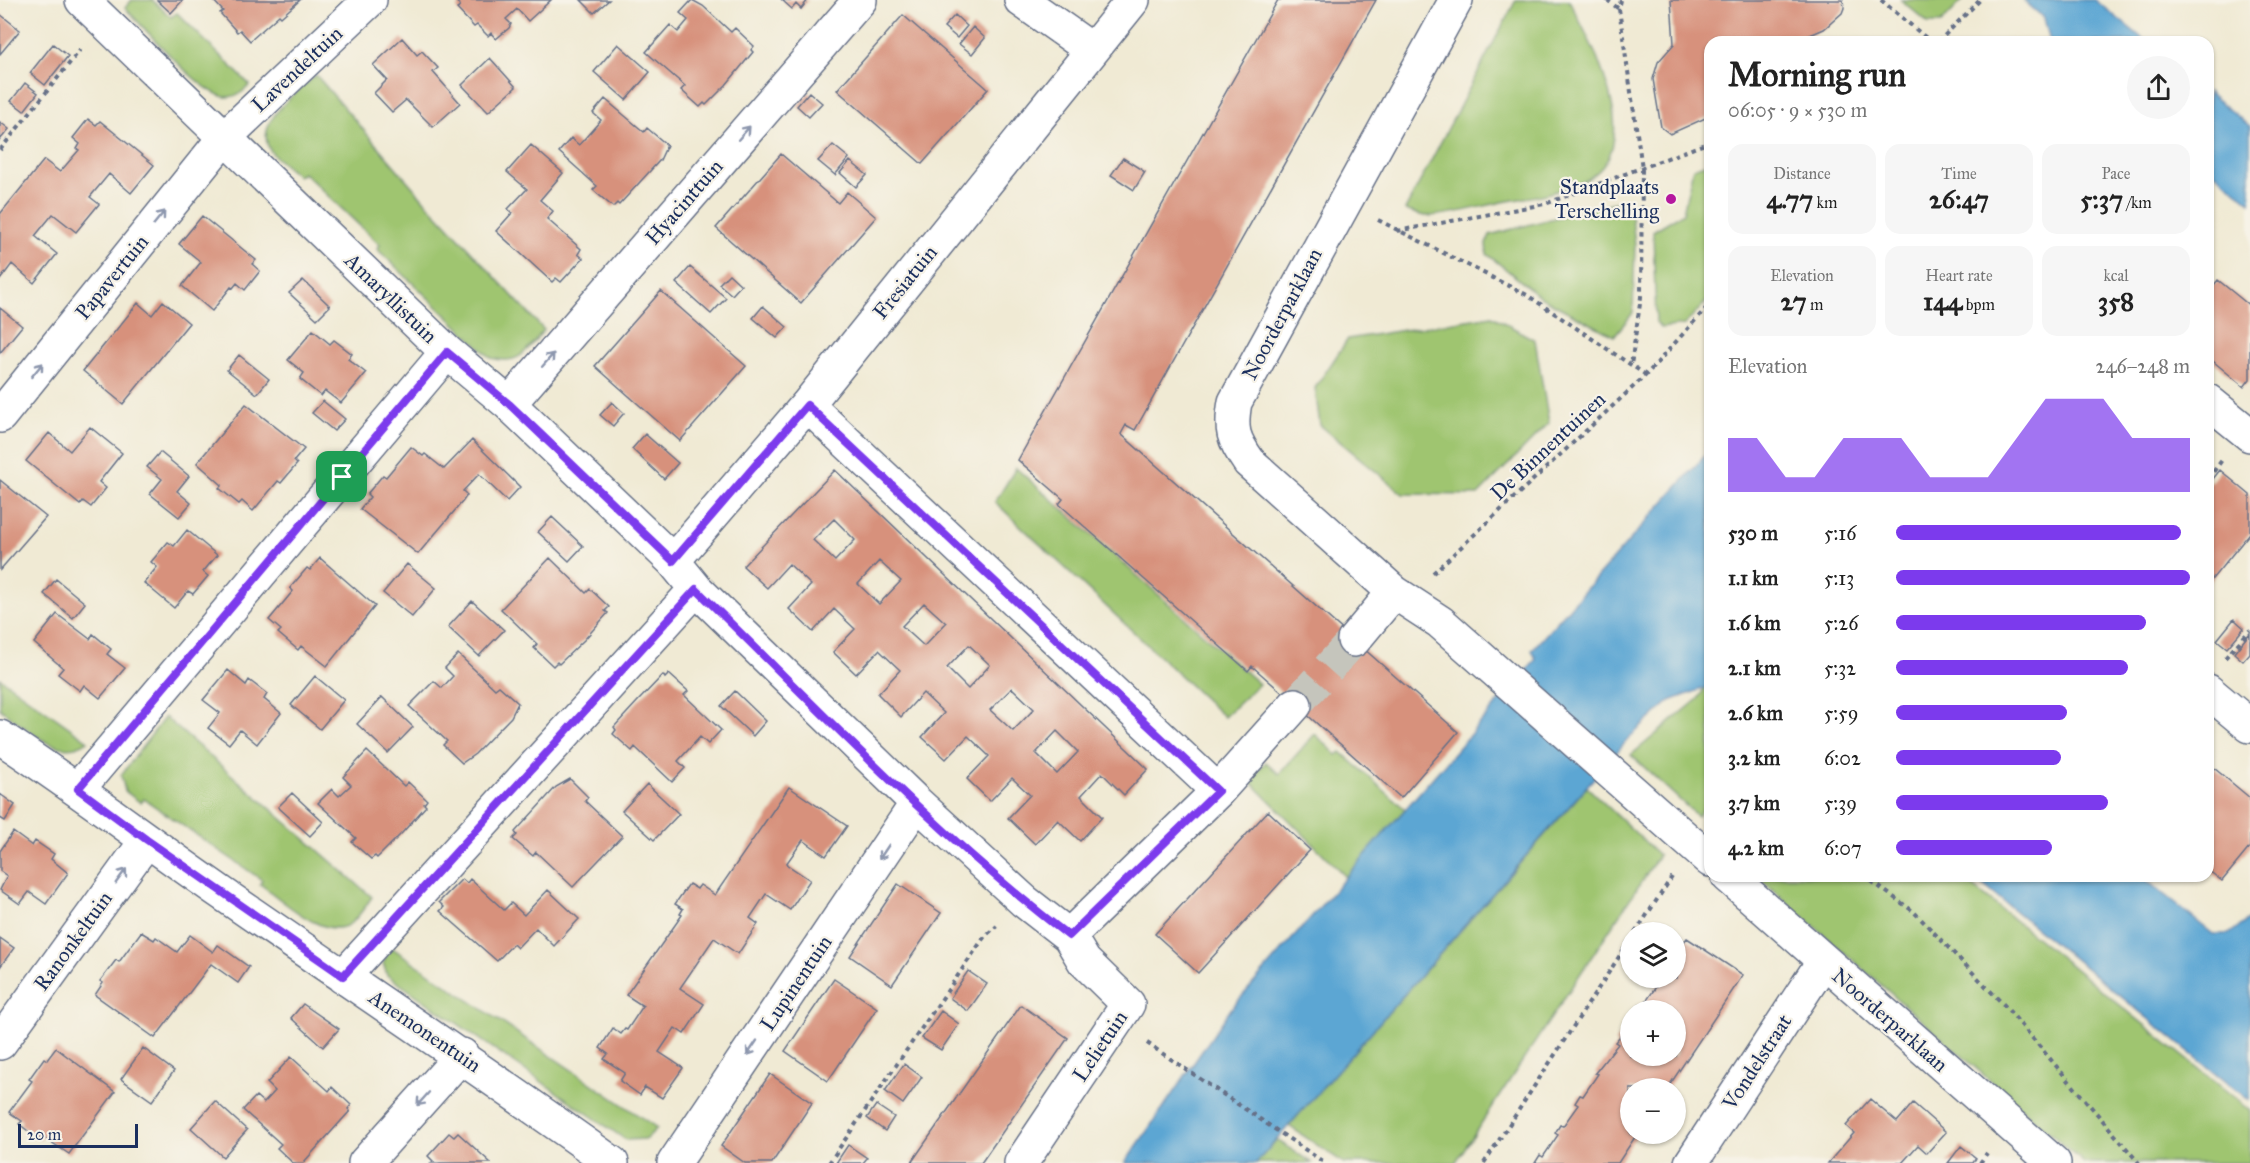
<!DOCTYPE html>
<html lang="en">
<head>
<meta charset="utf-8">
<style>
  body { margin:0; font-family:"IM FELL Great Primer",serif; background:#f6f6f6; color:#222; height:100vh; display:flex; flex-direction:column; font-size:22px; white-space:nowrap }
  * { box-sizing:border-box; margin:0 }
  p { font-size:20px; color:#767676 }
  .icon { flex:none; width:33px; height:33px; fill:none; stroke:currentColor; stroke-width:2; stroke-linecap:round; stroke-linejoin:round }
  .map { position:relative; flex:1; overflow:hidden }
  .sheet { position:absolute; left:1704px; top:36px; width:510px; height:846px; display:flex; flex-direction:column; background:#fff; border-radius:18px; box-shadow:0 2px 4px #0004 }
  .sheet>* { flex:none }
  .fabs { position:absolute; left:1620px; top:922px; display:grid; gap:12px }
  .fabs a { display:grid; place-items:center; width:66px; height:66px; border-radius:50%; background:#fff; box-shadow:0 2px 4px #0004; font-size:30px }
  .scale { position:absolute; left:18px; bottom:15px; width:120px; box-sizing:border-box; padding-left:6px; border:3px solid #1b2f5e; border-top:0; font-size:16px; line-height:21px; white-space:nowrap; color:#1b2f5e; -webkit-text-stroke:4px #f7f3e8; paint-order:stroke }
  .pin { position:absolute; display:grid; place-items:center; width:51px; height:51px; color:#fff; margin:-26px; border-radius:12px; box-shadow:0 3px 9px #0006 }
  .round { display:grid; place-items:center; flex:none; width:63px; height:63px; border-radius:32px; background:#f6f6f6 }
  .summary { display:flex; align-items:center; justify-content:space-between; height:102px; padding:0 24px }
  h1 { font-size:33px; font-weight:700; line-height:45px }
  .figures { display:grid; grid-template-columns:repeat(3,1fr); gap:9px; height:102px; padding:6px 24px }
  .figures div { display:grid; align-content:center; border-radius:15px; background:#f6f6f6; text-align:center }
  .figures b { font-size:26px; font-weight:700 }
  .figures small { font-size:16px; font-weight:400 }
  .figures p { font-size:16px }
  .chart { height:168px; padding:12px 24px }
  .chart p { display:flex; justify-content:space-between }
  .chart svg { width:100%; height:108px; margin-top:6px; fill:#7c3aed; opacity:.7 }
  ul { padding:0 24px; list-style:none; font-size:20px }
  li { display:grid; grid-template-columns:96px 72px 1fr; align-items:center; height:45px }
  li i { height:15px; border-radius:8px; background:#7c3aed }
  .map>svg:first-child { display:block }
  .green { fill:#9fc570; stroke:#5d7a67; stroke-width:1.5 }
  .water { fill:#5ba6d3; stroke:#3b6a98; stroke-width:1.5 }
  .building { fill:#d7917c; fill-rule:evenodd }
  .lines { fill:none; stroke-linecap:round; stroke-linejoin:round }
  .minor-tunnel { stroke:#c5c5bc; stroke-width:33; stroke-dasharray:33 16; stroke-linecap:butt }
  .minor-casing { stroke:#667087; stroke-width:36 }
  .path { stroke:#667087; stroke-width:4; stroke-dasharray:4.5 4.5; stroke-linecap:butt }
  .minor { stroke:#fff; stroke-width:33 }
  .oneway { stroke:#8d97ae }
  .route-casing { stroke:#fff; stroke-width:12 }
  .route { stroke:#7c3aed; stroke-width:8 }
  .poi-dot { fill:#b5179e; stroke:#f7f3e8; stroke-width:2 }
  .labels { text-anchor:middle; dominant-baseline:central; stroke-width:4.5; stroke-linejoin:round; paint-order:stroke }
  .street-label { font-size:21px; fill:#1b2f5e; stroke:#f7f3e8 }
  .poi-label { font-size:21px; fill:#1b2f5e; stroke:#f7f3e8; text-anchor:end }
</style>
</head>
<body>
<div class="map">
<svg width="2250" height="1163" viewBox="0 0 2250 1163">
  <rect width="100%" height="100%" fill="#f7f3e8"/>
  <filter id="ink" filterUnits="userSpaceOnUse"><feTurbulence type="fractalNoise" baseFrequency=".0167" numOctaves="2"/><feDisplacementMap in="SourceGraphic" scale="12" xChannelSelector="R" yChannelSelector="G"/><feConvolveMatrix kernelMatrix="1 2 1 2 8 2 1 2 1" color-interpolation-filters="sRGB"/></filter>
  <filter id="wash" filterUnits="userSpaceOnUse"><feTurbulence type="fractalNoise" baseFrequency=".008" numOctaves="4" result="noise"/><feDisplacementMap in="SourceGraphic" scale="24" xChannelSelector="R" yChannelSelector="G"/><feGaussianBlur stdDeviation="1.35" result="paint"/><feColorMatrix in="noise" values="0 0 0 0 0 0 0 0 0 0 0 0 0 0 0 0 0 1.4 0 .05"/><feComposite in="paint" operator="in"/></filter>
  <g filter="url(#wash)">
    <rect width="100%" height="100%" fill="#f0ead4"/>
    <path class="green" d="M132,0H152L171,17L177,13L250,85C243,92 237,97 226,97C201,95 145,28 125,8Z
      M1516,0H1569C1592,45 1650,148 1584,181C1562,192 1532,197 1508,201C1486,205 1449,216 1427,216C1420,216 1412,212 1405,210Z
      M1901,0H1963L1941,23H1928Z
      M316,75L424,200L544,330C526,350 521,366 491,358L377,249L380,245L304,173L298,176C289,168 272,157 268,146C257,119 298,92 316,75Z
      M1710,162V298L1684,325L1661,328L1656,322L1653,231L1683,213L1693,168Z
      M1616,202L1631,209L1635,244L1633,313L1614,336L1542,298L1487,254L1486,244L1490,235Z
      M1492,316L1535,340L1549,423L1478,495L1403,494L1320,425L1315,388L1348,339Z
      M1016,468L1259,684L1224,717L995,502Z
      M0,678L88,741C58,763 25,726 0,709Z
      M1706,686L1710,688V801L1697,816L1631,755L1698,699Z
      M165,717L372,897C366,905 359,917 351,923C326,943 281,899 260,884L262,880L144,799L141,803L125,791L121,775Z
      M1315,734L1337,755L1341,752L1405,809L1346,877L1249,780L1266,762L1279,774Z
      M1587,787L1659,855L1455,1163H1344L1289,1126Z
      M1757,876H1960L2250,1110V1163H2084Z
      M391,947L657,1128L646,1139L626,1140L387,975L383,963Z
      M1277,1140L1312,1163H1256Z"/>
    <path class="water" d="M2023,0H2095L2147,42H2050L2044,18Z
      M2208,92L2250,126V202L2208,167Z
      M1710,450V686L1670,701L1631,736L1256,1163H1125L1231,1009L1536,659L1532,650Z
      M1972,876H2141L2213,934H2229L2250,918V1101Z"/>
    <g id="blocks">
      <path class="building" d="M157,0H183L171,13Z
        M213,0H300L281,17L279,15L250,41L240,30L237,32L220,13L223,11Z
        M454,0H551L528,21L517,9L506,19L511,24L509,28L496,39L491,33L488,36L477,25L474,27L457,9L460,5Z
        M581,0H609L594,13Z
        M692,0L703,6L731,32L735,28L754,46L751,50L753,52L726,85L706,105L704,103L700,107L681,90L685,86L646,52L670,25L678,32L688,20L680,13Z
        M782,0H808L801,9L796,4L792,9Z
        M1278,0H1376L1135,430L1126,425L1121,434L1458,732L1401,798L1252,666L1248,671L1059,504L1063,499L1018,460Z
        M1671,0H1843L1844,8L1842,13L1824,29L1794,42H1710V116L1670,134L1661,127L1653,79L1658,62L1674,44Z
        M0,14L20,30L0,54Z
        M903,15L988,89L922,164L837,90Z
        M955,15L967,26L957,38L944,27Z
        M973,27L985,38L972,54L959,44Z
        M402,38L417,55L422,51L438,68L433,72L460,103L433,127L406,100L392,112L374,93L387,80L373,65Z
        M53,44L68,56L45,85L30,73Z
        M618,44L650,72L626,100L594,72Z
        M490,58L516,87L488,112L462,85Z
        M25,83L38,93L24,111L11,101Z
        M809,92L822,103L809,117L797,106Z
        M605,99L644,132L647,128L667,145L660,160L619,205L617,203L613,207L593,190L597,186L559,152L571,138L579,145L601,120L593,113Z
        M88,119L96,125L100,121L154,165L131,193L109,174L90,197L99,204L76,232L53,214L35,236L57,254L34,283L12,264L0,280V214L44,160L60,172L79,150L77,149L80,144L73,138Z
        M0,122L9,129L0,140Z
        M531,145L563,173L540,200L553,211L547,219L581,249L578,254L583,258L561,282L556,278L552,282L496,231L512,213L508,209L527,189L507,172Z
        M833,145L849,158L835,175L818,161Z
        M781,154L838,203L847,192L876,217L801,303L716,228Z
        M1123,158L1145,172L1134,190L1111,175Z
        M850,161L867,175L856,187L840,173Z
        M202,216L256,260L252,264L260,271L245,290L237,283L233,288L231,287L212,311L182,286L201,262L179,244Z
        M690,267L726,298L711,314L676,283Z
        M729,274L741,285L732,295L719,284Z
        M2208,279L2214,285L2218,280L2250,306V379L2244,387L2208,357Z
        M303,280L330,306L317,319L289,293Z
        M661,291L746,366L680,441L595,366Z
        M163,301L189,323L123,404L83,371L138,303L152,315Z
        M763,306L787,327L777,338L753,318Z
        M0,308L22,326L0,353Z
        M313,330L330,344L334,340L352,354L348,359L366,373L341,403L325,391L321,396L300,379L304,373L288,360Z
        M239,355L269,379L257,394L227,370Z
        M323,401L345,419L334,431L312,413Z
        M612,402L624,413L613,426L600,415Z
        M246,404L304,449L294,461L297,464L281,483L278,481L253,511L242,501L239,504L219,488L222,485L197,463Z
        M90,427L122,453L99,482L106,488L91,507L83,501L80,505L26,461L49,433L70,451Z
        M645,434L678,463L664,479L632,449Z
        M472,440L520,487L507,501L479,474L463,491L467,495L463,501L418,554L360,509L370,497L367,494L383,475L386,477L411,447L423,456L425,454L444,469Z
        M160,452L189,476L177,491L191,503L179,517L150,494L162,479L147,467Z
        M835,470L1148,769L1124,795L1102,773L1081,796L1102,817L1080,841L1058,820L1035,844L1008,818L1030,795L1012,778L990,801L967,779L989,756L968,736L946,759L922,737L944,713L923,693L901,717L878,694L900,670L879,650L856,674L833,652L855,629L834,609L813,632L789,609L811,585L789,564L767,588L743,566ZM834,519L855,540L835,561L813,540ZM879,561L901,581L879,604L858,584ZM924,603L946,623L924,646L902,626ZM969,645L990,665L968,689L947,668ZM1012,688L1034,709L1013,731L990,710ZM1057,731L1078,752L1057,774L1036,753Z
        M2220,470L2250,495V533L2208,584V485Z
        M0,480L46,517L0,570Z
        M552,517L583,546L569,561L538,532Z
        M187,530L217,555L203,572L208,576L193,594L188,591L174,608L144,583L157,567L151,562L168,542L174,546Z
        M320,558L375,606L327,666L301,646L298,650L278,633L281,630L269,620L293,591L290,588L307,568L310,570Z
        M550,558L586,593L590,589L609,607L605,611L608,613L584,640L559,664L557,662L553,666L534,648L537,644L501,609Z
        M407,564L436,588L412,617L383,593Z
        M56,579L85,603L73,618L44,594Z
        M472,601L504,630L479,656L448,627Z
        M57,614L90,639L93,634L111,649L107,654L125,668L100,698L84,685L80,691L58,674L63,668L34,643Z
        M2234,619L2244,628L2227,648L2217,640Z
        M2250,633V653L2243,661L2234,653Z
        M458,654L495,689L499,686L518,703L511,717L475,754L462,763L443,745L447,741L409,706L434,681L442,688L453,676L445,668Z
        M228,670L246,685L249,680L267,694L264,699L281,713L257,744L240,730L229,744L208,728L220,713L203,700Z
        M669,674L688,691L684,695L721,730L708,744L700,737L678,761L685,768L672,782L635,747L632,751L613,734L616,730L614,727L638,701L663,675L665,678Z
        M315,676L344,700L320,729L291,705Z
        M735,691L766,721L753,736L721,706Z
        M382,697L413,727L388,753L357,724Z
        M367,751L404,786L408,782L427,800L424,804L426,806L402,833L377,858L375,856L371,859L352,842L356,838L318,803L332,789L339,796L351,785L343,777Z
        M2208,763L2250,798V847L2222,881L2208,870Z
        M570,779L588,797L585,801L622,836L573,887L536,852L533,856L513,839L517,835L515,832L556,787Z
        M647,784L679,814L654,840L622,811Z
        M789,787L847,826L826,856L803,840L786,864L810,880L790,910L766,894L750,918L758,924L738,954L714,938L680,988L704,1004L684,1034L675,1028L659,1052L683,1068L662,1098L645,1087L640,1095L620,1081L625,1073L604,1059L608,1054L600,1048L613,1028L621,1034L625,1029L627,1030L643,1006L626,995L682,915L680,914L683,909L675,904L689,884L697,889L700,885L715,895Z
        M292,793L323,822L310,836L278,807Z
        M0,794L15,805L5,821L0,818Z
        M1268,811L1310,850L1198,973L1155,934Z
        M13,832L32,846L35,841L54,854L51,859L68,873L46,904L29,892L20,904L0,890L7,876L0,871V851Z
        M462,879L467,883L470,879L504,910L511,903L524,915L548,890L579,919L554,946L536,928L517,948L513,944L497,961L440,911L444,907L439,902Z
        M898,884L941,913L892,985L850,956Z
        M141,932L154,940L156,937L177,952L190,935L213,952L218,945L249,967L238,983L211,964L155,1038L95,995L103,983L100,981L116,960L119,962Z
        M0,938L14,948L0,967Z
        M1687,938L1743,975L1667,1089H1630V1134H1637L1618,1163H1535L1540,1155L1543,1157L1558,1135L1555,1133L1560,1125L1563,1126L1578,1105L1575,1103L1580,1095L1583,1096L1598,1074L1595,1073L1618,1044L1615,1042L1630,1024V1056H1676V1011H1636L1640,1004L1643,1006L1658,984L1655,982L1657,978H1676V951Z
        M968,971L987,984L968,1011L950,998Z
        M834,979L877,1008L828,1081L785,1051Z
        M303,1004L339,1029L323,1047L291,1018Z
        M1021,1005L1068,1038L981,1163H911Z
        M941,1011L959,1024L941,1050L922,1038Z
        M56,1048L115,1092L69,1154L42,1136L40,1140L19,1124L22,1121L9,1112L32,1081L29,1079L44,1058L47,1060Z
        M143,1048L174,1071L152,1101L121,1079Z
        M291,1057L329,1091L332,1087L351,1105L348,1109L350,1111L303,1163H293L277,1148L281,1144L243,1110L256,1096L264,1103L275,1091L267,1083Z
        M904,1064L922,1077L903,1104L885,1091Z
        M770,1074L812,1103L772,1163H745L721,1146Z
        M1870,1099L1897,1122L1913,1103L1946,1132L1927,1153L1918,1145L1902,1163H1828L1854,1133L1846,1126Z
        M215,1101L247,1130L223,1157L191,1128Z
        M876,1105L894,1117L885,1131L867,1118Z
        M449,1133L454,1137L458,1133L491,1163H431L433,1161L428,1156Z
        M848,1145L867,1158L863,1163H836Z
        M1961,1146L1976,1158L1973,1163H1948Z"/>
    </g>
  </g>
  <g filter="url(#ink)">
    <use href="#blocks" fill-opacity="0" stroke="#667087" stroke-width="1.5"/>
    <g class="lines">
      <path class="minor-tunnel" d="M1295,705L1354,640"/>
      <g class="minor-casing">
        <path id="minor" d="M82,0L447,352L509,404L673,561L696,589L917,803L1024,901L1069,936L1084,961L1128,1004L1021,1163
          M1021,0L1092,50
          M1456,0L1235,402C1230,430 1233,439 1249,462L1394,592L1440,622L1710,860
          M2208,401L2250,435
          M509,404L860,0
          M807,405L1218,791
          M0,416L224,138L370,0
          M673,561L807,405L1133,0
          M1354,640L1394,592
          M2208,691L2250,726
          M0,737C76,787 148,842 223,894C353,984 484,1071 612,1163
          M78,789L447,352
          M1728,876L2054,1163
          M1069,936L1218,791L1295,705
          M343,977L696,589
          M0,1043L147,840
          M365,1163L462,1055
          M674,1163L917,803
          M1691,1163L1823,962"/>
      </g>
      <path class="path" d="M1607,0L1619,9
        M1621,0L1619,9L1642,168L1641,297L1631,365
        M1881,0L1931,42
        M1938,42L1980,0
        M0,150L80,50
        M1378,220L1527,295L1646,375
        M1397,231L1545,204L1710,142
        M2208,479L2222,460
        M1433,573L1646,375L1710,304
        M2225,658L2250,630
        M1864,876L1913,911L2005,1006L2139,1163
        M1635,933L1672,877
        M1147,1043L1325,1163
        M829,1163L985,936L997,926
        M1484,1163L1630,940
        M1980,1163L1987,1153"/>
      <use href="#minor" class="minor"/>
    </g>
    <defs><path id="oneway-shaft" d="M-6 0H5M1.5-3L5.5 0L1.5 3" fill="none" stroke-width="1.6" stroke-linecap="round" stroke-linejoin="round" transform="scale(1.5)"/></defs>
    <g class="oneway">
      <use href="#oneway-shaft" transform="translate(744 133) rotate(-49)"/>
      <use href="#oneway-shaft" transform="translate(159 218) rotate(-51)"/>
      <use href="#oneway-shaft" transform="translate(548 360) rotate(-49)"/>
      <use href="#oneway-shaft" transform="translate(37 370) rotate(-51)"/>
      <use href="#oneway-shaft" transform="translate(884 852) rotate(124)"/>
      <use href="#oneway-shaft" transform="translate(121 876) rotate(-54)"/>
      <use href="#oneway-shaft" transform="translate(752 1048) rotate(124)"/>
      <use href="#oneway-shaft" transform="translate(423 1099) rotate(132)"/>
    </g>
  </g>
  <g class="lines" filter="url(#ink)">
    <g class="route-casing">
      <path id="route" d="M447,352L509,404L673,561L807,405L1218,791L1069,936C935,833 817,707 696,589L343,976L147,840L78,789Z"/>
    </g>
    <use href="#route" class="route"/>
  </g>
  <circle class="poi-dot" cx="1671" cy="199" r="6"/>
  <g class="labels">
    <g class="street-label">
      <text transform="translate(297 69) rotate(-43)">Lavendeltuin</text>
      <text transform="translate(684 202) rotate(-49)">Hyacinttuin</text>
      <text transform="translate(112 277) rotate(-51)">Papavertuin</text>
      <text transform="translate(905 282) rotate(-51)">Fresiatuin</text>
      <text transform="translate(391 298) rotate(44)">Amaryllistuin</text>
      <text transform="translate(1282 314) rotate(-62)">Noorderparklaan</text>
      <text transform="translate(1548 446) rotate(-43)">De Binnentuinen</text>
      <text transform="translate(73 941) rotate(-54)">Ranonkeltuin</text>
      <text transform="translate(796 983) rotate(-56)">Lupinentuin</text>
      <text transform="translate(1890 1020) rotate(41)">Noorderparklaan</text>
      <text transform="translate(425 1031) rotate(34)">Anemonentuin</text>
      <text transform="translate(1100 1046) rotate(-56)">Lelietuin</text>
      <text transform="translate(1757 1062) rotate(-57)">Vondelstraat</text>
    </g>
    <g class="poi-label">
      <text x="1659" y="187">Standplaats<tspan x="1659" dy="24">Terschelling</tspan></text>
    </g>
  </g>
</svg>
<div class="fabs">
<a><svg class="icon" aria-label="layers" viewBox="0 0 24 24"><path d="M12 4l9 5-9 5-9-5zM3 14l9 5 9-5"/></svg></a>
<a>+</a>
<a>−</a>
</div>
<div class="scale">20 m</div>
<div class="pin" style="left:342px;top:477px;background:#1e9e55"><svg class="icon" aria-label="arrive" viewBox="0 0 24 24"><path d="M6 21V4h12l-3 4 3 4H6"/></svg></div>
<section class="sheet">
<div class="summary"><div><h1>Morning run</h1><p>06:05 · 9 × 530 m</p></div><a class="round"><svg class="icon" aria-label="share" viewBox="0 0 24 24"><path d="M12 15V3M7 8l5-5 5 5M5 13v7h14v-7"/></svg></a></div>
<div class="figures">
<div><p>Distance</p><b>4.77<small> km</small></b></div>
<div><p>Time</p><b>26:47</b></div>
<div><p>Pace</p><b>5:37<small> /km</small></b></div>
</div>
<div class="figures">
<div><p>Elevation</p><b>27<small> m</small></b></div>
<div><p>Heart rate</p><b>144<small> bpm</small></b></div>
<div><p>kcal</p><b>358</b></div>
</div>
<div class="chart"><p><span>Elevation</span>246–248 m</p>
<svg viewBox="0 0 160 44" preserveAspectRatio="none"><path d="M0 44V22L10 22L20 38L30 38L40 22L50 22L60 22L70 38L80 38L90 38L100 22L110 6L120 6L130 6L140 22L150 22L160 22V44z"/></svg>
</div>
<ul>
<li><b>530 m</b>5:16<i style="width:97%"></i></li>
<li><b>1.1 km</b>5:13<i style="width:100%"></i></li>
<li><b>1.6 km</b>5:26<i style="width:85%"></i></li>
<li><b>2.1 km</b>5:32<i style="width:79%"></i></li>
<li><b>2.6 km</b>5:59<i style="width:58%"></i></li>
<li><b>3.2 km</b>6:02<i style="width:56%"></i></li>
<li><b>3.7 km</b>5:39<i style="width:72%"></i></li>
<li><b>4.2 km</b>6:07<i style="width:53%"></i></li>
</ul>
</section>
</div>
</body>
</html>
